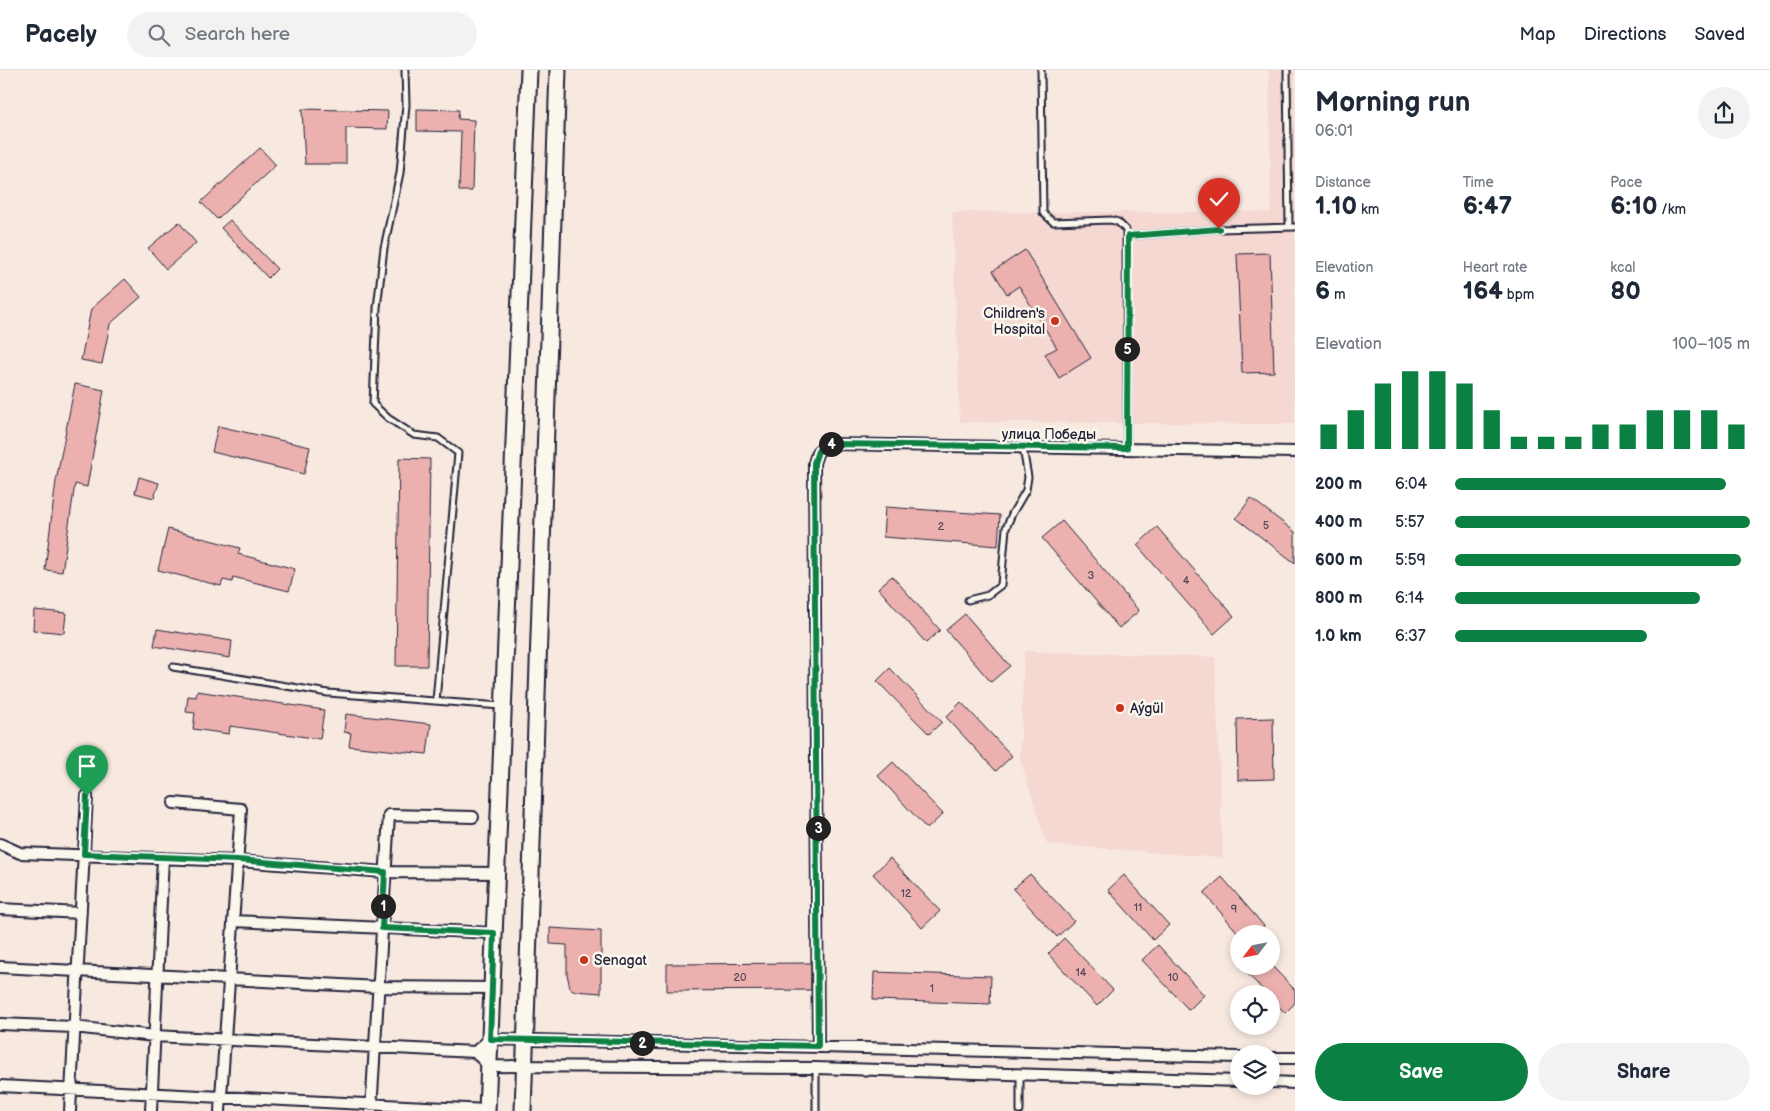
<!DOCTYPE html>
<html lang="en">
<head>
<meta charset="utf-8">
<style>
  body { margin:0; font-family:"Balsamiq Sans",sans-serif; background:#f2f2f3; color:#1f2937; height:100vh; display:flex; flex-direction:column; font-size:19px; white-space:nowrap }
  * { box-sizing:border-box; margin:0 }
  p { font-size:16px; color:#747a83 }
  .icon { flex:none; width:28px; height:28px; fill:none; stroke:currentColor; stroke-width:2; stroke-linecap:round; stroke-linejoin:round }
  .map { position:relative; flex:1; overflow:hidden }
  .panel { display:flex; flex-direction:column; background:#fff; width:475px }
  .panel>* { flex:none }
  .needle { width:32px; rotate:238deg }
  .tools { position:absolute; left:1230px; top:855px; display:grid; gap:10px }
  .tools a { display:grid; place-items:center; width:50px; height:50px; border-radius:50%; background:#fff; box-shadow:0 2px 8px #0003; font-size:25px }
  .pin { position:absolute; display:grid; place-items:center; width:42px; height:42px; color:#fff; margin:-51px -21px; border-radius:50% 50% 50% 0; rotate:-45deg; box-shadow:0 0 5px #0007 }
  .pin .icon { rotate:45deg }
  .km { position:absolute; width:25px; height:25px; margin:-12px; border-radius:50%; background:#222; color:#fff; font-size:14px; line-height:25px; text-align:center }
  .round { display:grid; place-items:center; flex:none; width:52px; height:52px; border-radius:26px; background:#f2f2f3 }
  .headline { display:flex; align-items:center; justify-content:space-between; height:85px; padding:0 20px }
  h1 { font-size:28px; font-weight:800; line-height:38px }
  .metrics { display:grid; grid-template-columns:repeat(3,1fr); gap:8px; height:85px; padding:5px 20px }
  .metrics div { display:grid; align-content:center }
  .metrics b { font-size:25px; font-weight:800 }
  .metrics small { font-size:14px; font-weight:400 }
  .metrics p { font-size:14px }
  .chart { height:140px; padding:10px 20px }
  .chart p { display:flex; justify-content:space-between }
  .chart svg { width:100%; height:90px; margin-top:5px; stroke:#0b8043; stroke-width:6 }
  .cta { display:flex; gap:10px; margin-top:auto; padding:10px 20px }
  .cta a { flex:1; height:58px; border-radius:30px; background:#0b8043; color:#fff; font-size:20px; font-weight:800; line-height:58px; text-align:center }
  .cta a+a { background:#f2f2f3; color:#1f2937 }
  ul { padding:0 20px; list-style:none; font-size:16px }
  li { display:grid; grid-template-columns:80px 60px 1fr; align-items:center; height:38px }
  li i { height:12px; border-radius:6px; background:#0b8043 }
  header { display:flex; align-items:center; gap:30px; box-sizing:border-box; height:70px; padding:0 25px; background:#fff; border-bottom:1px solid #e0e1e3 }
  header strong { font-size:24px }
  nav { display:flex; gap:28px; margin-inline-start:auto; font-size:18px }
  .search { width:350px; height:45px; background:#f2f2f3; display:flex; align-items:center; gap:12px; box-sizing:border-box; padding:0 18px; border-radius:28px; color:#747a83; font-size:19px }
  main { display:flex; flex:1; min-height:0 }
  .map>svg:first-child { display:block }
  .built { fill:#f4d8d1 }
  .building { fill:#ecb1af; stroke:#22223b }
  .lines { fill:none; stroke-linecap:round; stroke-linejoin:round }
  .lane-casing { stroke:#22223b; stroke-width:9 }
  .street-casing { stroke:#22223b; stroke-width:14 }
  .secondary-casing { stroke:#22223b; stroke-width:19 }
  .lane { stroke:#fbf7ec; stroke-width:5 }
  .street { stroke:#fbf7ec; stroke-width:10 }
  .secondary { stroke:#fbf7ec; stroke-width:15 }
  .route-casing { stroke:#fff; stroke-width:10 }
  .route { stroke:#0b8043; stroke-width:6 }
  .poi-dot { fill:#c8321e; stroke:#fbf7ec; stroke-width:2 }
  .labels { text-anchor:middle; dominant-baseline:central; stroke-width:5; stroke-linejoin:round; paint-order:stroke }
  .number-label { font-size:11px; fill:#544658 }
  .poi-label { font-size:14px; fill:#22223b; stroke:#fbf7ec; text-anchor:start }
  .street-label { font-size:14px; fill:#22223b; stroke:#fbf7ec }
</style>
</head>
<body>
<header>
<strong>Pacely</strong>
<div class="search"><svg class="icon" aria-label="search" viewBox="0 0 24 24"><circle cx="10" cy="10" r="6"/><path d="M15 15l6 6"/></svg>Search here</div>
<nav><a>Map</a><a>Directions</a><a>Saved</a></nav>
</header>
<main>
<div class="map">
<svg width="1295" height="1041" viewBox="0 0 1295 1041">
  <rect width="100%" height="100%" fill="#f8e9e0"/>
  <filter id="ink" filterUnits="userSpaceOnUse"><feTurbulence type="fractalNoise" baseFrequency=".02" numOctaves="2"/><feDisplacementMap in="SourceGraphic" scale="10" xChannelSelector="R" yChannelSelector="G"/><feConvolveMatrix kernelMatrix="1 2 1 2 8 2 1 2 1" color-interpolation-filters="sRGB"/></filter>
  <g filter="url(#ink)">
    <path class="built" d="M1269,0H1295V354L960,352L952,142H1271Z
      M1024,581L1215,587L1223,788L1047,774L1020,689Z"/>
    <path class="building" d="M302,39L388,41L387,59L346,58V94H305Z
      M417,39L459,40L458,49L474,50L472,121H459L461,62L417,61Z
      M260,78L276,95L217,149L201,132Z
      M230,150L277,199L268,208L221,158Z
      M179,152L196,173L166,199L148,178Z
      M1025,180L1091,288L1059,308L1045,284L1057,278L1019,216L1007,224L993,201Z
      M1270,183L1274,302L1242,303L1237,184Z
      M125,209L141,227L110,254L102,294L81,290L91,239Z
      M75,314L104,320L87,417L75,414L62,502L45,500L56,411Z
      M218,356L310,377L304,404L212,382Z
      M399,388L430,389L427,596H396Z
      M139,407L159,413L154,428L135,423Z
      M1251,428L1295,462V493L1236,448Z
      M885,437L1000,445L998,476L883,467Z
      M1062,451L1139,541L1119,558L1042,468Z
      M1157,457L1234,546L1214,564L1137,475Z
      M168,459L240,478L238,484L295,499L289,521L233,507L232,512L223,510L221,516L158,500Z
      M892,506L940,560L926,573L878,518Z
      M34,540L66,543L64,563L33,560Z
      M965,544L1010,596L991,612L946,560Z
      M157,559L232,571L230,588L154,576Z
      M890,598L942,652L929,664L877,611Z
      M197,621L324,640L320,669L230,656L229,664L193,659L195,643L186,642L188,626L196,627Z
      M961,632L1012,686L996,701L946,647Z
      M346,644L431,654L427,684L349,676L351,663L344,662Z
      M1273,648L1274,709L1238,710L1237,649Z
      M893,692L943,744L927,759L878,706Z
      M890,788L940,841L922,858L873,804Z
      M1030,804L1074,851L1057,867L1013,819Z
      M1124,805L1169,855L1153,870L1108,820Z
      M1222,807L1264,856L1255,864H1239L1204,823Z
      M550,858L601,861V923L575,921L570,918L567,904V875L550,874Z
      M1064,868L1113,920L1097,936L1048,884Z
      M1158,875L1204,925L1189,940L1142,890Z
      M811,893V920L667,921V894Z
      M1240,896H1272L1295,920V933L1285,943L1271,928V924H1267Z
      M874,902L991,906L990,934L873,930Z"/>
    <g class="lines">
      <g class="lane-casing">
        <path id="lane" d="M405,0L406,35L400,103L384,178L377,238L373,334L388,348L414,365L438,368L458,383L436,631
          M1041,0L1043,143L1053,152L1111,150L1118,152L1126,160L1127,378
          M1287,0L1289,157
          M1128,166L1219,159L1295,157
          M968,530L988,525L1001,515L1006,458L1012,444L1026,420L1028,407L1023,378
          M173,597L328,623L501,636
          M816,1041V998
          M1020,1041V1004"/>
      </g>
      <g class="street-casing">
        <path id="street" d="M174,733L241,739L220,1041
          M0,774L20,783L238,791L385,802L497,803
          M0,839L81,843
          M233,851L494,863
          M0,897L378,917L492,918
          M0,954L74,957L154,966L475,982L489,996L816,998L1239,1011
          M818,977L814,393L818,381L831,374L1295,382
          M475,982L490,969L1239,987
          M1271,988H1295
          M1271,1012L1295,1013
          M0,1016L487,1040
          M70,1041L87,726
          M151,1041L163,788
          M371,1041L389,745L473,747"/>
      </g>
      <g class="secondary-casing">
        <path id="secondary" d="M487,1041L529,0
          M523,1041L558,0"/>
      </g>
      <use href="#lane" class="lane"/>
      <use href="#street" class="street"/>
      <use href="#secondary" class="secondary"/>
    </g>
  </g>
  <g class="lines" filter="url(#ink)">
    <g class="route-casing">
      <path id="route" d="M87,726L84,784L238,790L385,802L382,858L494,863L490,969L818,976L814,393L818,381L831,374L1127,378L1128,166L1219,159"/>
    </g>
    <use href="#route" class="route"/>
  </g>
  <g class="poi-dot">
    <circle cx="1055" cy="251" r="5"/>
    <circle cx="1120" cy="638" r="5"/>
    <circle cx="584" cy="890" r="5"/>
  </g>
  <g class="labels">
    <g class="number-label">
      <text x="1266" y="455">5</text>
      <text x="941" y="456">2</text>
      <text x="1091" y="505">3</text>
      <text x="1186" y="510">4</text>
      <text x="906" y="823">12</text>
      <text x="1138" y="837">11</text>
      <text x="1234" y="839">9</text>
      <text x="1081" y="902">14</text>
      <text x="740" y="907">20</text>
      <text x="1173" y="907">10</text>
      <text x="932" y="918">1</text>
    </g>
    <g class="poi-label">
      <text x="1045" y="243" text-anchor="end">Children's<tspan x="1045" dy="16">Hospital</tspan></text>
      <text x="1130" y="638">Aýgül</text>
      <text x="594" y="890">Senagat</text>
    </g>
    <g class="street-label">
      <text x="1049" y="364">улица Победы</text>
    </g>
  </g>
</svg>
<div class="tools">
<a><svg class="needle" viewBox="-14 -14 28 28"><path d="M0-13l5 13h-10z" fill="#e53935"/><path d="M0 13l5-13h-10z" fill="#747a83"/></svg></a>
<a><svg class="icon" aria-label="locate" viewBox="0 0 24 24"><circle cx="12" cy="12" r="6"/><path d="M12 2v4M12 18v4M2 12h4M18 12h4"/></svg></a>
<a><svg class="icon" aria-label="layers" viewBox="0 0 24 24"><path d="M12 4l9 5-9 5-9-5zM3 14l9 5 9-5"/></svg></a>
</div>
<div class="pin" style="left:87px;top:726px;background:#1e9e55"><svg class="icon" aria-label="arrive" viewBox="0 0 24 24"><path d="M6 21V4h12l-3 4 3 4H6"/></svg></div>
<div class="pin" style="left:1219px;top:159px;background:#d93025"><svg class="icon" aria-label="check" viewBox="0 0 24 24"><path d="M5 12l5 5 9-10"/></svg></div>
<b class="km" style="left:383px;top:836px">1</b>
<b class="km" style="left:642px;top:973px">2</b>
<b class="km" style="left:818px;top:758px">3</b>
<b class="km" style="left:831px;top:374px">4</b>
<b class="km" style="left:1127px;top:279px">5</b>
</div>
<section class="panel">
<div class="headline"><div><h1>Morning run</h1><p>06:01</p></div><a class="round"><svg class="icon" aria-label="share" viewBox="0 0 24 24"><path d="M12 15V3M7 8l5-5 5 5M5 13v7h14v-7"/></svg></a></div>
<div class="metrics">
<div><p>Distance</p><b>1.10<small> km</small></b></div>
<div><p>Time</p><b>6:47</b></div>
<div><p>Pace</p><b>6:10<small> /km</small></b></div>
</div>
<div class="metrics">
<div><p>Elevation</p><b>6<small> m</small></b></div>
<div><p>Heart rate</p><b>164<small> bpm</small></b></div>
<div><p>kcal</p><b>80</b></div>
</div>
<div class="chart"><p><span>Elevation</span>100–105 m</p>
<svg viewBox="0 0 160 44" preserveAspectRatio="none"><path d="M5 44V32M15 44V25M25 44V12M35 44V6M45 44V6M55 44V12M65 44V25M75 44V38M85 44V38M95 44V38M105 44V32M115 44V32M125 44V25M135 44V25M145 44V25M155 44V32"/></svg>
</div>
<ul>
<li><b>200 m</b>6:04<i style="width:92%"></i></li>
<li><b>400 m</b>5:57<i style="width:100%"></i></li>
<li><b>600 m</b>5:59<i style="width:97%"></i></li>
<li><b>800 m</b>6:14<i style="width:83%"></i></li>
<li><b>1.0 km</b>6:37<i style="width:65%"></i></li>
</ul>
<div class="cta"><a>Save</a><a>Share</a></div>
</section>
</main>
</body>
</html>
